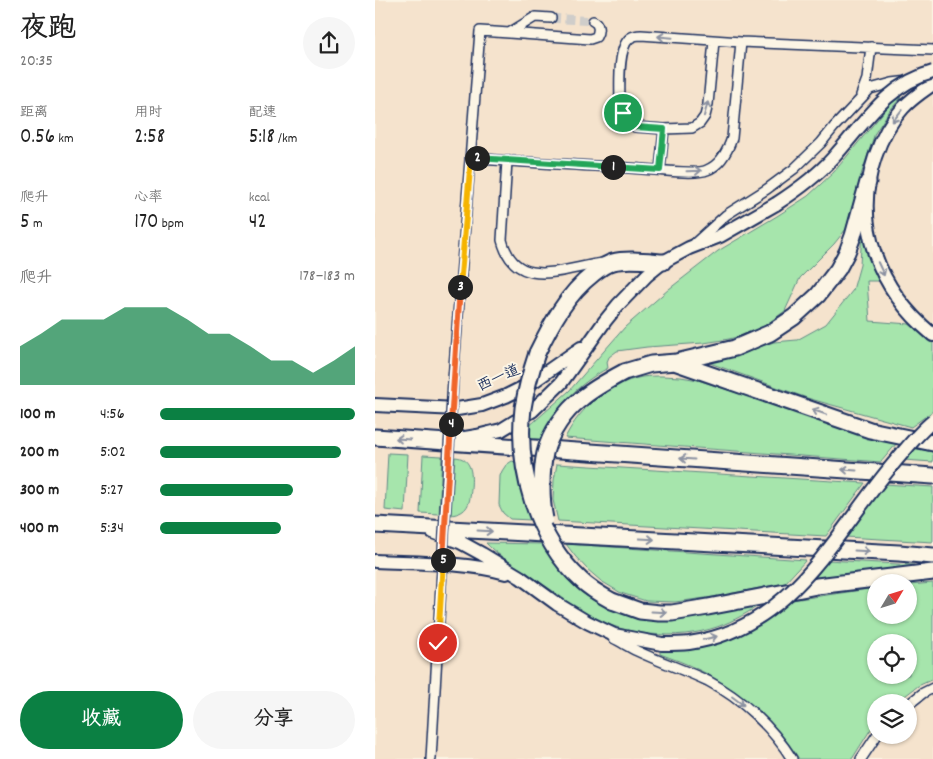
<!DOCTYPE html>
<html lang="zh">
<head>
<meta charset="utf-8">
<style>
  body { margin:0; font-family:Dekko,"LXGW WenKai TC",sans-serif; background:#f6f6f6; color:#222; height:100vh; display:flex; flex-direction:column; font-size:19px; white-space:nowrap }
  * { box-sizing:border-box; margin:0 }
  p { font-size:16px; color:#767676 }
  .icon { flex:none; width:28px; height:28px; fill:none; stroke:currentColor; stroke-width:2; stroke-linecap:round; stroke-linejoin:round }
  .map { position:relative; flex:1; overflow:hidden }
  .drawer { display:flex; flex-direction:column; background:#fff; width:375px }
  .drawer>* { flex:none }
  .needle { width:32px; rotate:52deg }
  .buttons { position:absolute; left:492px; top:574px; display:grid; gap:10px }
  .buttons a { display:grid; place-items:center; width:50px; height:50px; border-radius:50%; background:#fff; box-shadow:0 1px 4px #0004; font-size:25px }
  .pin { position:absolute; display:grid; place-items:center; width:42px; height:42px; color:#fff; margin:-21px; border:2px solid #fff; border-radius:50%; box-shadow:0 1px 5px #0007 }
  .km { position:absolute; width:25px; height:25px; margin:-12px; border-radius:50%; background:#222; color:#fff; font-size:14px; line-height:25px; text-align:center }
  .round { display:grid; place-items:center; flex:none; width:52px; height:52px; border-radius:26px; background:#f6f6f6 }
  .summary { display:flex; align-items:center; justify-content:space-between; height:85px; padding:0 20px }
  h1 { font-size:28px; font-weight:600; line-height:38px }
  .figures { display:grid; grid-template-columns:repeat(3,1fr); gap:8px; height:85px; padding:5px 20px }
  .figures div { display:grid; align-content:center }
  .figures b { font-size:21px; font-weight:600 }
  .figures small { font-size:14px; font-weight:400 }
  .figures p { font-size:14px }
  .chart { height:140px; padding:10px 20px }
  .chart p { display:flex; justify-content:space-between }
  .chart svg { width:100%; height:90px; margin-top:5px; fill:#0b8043; opacity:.7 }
  .primary-button { display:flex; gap:10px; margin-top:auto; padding:10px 20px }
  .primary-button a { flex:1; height:58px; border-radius:30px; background:#0b8043; color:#fff; font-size:20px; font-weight:600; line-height:58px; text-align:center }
  .primary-button a+a { background:#f6f6f6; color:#222 }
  ul { padding:0 20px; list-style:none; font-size:16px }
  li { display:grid; grid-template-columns:80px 60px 1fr; align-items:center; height:38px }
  li i { height:12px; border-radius:6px; background:#0b8043 }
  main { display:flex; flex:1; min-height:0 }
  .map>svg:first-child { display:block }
  .built { fill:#f5e3cd; fill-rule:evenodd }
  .green { fill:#a6e5ac; stroke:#608a85; fill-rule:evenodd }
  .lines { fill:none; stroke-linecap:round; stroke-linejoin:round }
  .street-tunnel { stroke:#cfcdca; stroke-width:9; stroke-dasharray:9 4.5; stroke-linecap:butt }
  .street-casing { stroke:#1b2f5e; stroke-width:12 }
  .secondary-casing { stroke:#1b2f5e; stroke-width:16 }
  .primary-casing { stroke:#1b2f5e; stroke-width:19 }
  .street { stroke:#fcf5e5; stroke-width:9 }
  .secondary { stroke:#fcf5e5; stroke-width:12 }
  .primary { stroke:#fcf5e5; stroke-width:15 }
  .street-bridge-casing { stroke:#1b2f5e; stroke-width:12; stroke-linecap:butt }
  .secondary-bridge-casing { stroke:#1b2f5e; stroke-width:16; stroke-linecap:butt }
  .primary-bridge-casing { stroke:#1b2f5e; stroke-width:19; stroke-linecap:butt }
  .street-bridge { stroke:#fcf5e5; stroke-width:9 }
  .secondary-bridge { stroke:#fcf5e5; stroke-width:12 }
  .primary-bridge { stroke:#fcf5e5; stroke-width:15 }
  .oneway { stroke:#8c92a2 }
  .split-1-casing { stroke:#fff; stroke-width:10 }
  .split-2-casing { stroke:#fff; stroke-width:10 }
  .split-3-casing { stroke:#fff; stroke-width:10 }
  .split-4-casing { stroke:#fff; stroke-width:10 }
  .split-5-casing { stroke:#fff; stroke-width:10 }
  .split-6-casing { stroke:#fff; stroke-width:10 }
  .split-1 { stroke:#22a559; stroke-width:6 }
  .split-2 { stroke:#22a559; stroke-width:6 }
  .split-3 { stroke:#f5b400; stroke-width:6 }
  .split-4 { stroke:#f0652b; stroke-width:6 }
  .split-5 { stroke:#f0652b; stroke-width:6 }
  .split-6 { stroke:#f5b400; stroke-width:6 }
  .labels { text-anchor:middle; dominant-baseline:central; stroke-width:4; stroke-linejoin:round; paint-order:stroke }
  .street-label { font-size:15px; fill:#1b2f5e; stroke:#fcf5e5 }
</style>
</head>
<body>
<main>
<section class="drawer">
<div class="summary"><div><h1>夜跑</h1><p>20:35</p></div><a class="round"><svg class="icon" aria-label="share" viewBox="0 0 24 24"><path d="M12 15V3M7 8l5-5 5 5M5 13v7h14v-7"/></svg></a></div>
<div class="figures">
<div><p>距离</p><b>0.56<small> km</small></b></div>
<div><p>用时</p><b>2:58</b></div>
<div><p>配速</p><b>5:18<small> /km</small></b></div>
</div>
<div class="figures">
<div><p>爬升</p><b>5<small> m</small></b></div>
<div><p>心率</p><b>170<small> bpm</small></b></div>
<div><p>kcal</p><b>42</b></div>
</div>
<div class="chart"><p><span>爬升</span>178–183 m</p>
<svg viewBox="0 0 160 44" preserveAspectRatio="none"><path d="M0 44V25L10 19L20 12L30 12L40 12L50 6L60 6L70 6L80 12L90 19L100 19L110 25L120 32L130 32L140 38L150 32L160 25V44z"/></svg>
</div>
<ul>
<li><b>100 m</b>4:56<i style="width:100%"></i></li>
<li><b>200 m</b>5:02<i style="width:93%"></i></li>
<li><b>300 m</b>5:27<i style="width:68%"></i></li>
<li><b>400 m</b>5:34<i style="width:62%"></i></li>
</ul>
<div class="primary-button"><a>收藏</a><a>分享</a></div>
</section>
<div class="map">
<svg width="558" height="759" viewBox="0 0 558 759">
  <rect width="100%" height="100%" fill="#fcf5e5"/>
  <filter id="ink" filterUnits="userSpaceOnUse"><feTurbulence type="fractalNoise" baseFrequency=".02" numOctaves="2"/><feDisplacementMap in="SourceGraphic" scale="10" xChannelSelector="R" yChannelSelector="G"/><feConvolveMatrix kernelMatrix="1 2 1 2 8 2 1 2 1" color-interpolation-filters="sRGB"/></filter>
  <g filter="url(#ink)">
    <path class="built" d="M0,0H558V759H0ZM501,582H534V615H501ZM501,642H534V675H501ZM501,702H534V735H501Z"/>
    <path class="green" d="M524,96L526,98L515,110L500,133L487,172L471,229L459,244L425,278L410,311L381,332L354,339L329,343L272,347L242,351L234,357L232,362L233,368C203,384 180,407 168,439H154L153,427L194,391L250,327L294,289L343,251L402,216L433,196L459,172L511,109Z
      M487,229L497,264L504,281H492L495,321L534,324L558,342V411L536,427L432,398L332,362L355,357L399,342L422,340L451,324L478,290L485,265Z
      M287,376L306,377L323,380L456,424L522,443L506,462L190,438C205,407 233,384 267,377C274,376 281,376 287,376Z
      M539,448L558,452V462L528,460Z
      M13,453L33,454L30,512L10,510Z
      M48,455L67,456L64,514L45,513Z
      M80,457C98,458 97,476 96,489C95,503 93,513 76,515Z
      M137,461L140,462C143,482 149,501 156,520L135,519L128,513L124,505L125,476L127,471L131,465Z
      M182,464L490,483L451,536L183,521L178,500L179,480Z
      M509,484L558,487V542L470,537Z
      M111,543L167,544C176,558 185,572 197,584C223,609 263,623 299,620C329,618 359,609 389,602C374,612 359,621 342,627C301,641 251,636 213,615C197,606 182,593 166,583C159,578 152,572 144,568C132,560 121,554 111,543Z
      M191,544L431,560L410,583L338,597L300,602L271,601L246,593L226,581L212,569L200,556Z
      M452,560L539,565L540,566L538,567L435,580Z
      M558,583V679L543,686L522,702H501V723L494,732L477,759H424C402,723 362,688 324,670C311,663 298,659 285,654V650H305L334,644L364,635L391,620L417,600L501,588V615H534V585ZM501,642H534V675H501Z"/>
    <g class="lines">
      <path class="street-tunnel" d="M176,18L218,21"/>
      <g class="street-casing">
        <path id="street" d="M176,18L160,17L134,33L215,39L221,37C224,32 225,24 218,21
          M339,41L333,104L330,116L325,123L317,128L289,129L260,127C253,120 247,114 245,104C245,88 242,48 255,38C258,36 263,35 266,35L366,42L558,50
          M486,95L492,79L496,47
          M95,158C153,163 210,165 267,169C281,170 322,175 332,170C345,165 353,150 357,138L366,42
          M132,161L127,240C141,293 191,267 229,263
          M285,170L289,129
          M320,243L351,215L392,189L419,169L446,143L459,127L495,89L517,83L534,81
          M78,380L105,31L134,33
          M238,638C246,642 254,647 262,651C285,662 310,670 333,681C367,699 397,727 417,759
          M534,704L548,693L558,688
          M56,759L66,586
          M486,759L502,735"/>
      </g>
      <g class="secondary-casing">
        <path id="secondary" d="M558,84C548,91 537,98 528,108C515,122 506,139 500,157C477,225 504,290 558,335
          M0,405L82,409L107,405L131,396L153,385L206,348
          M84,439L102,436L126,430L157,411L186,383L230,321L243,305L272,275L288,262L314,248L345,236L401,204
          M58,532L85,542L107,554L145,577L182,604L212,622L239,635L287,644
          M0,561C42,563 90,562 131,573"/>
      </g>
      <g class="primary-casing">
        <path id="primary" d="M162,353C176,324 192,294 218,274C224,269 231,264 238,262C251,258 274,261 288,262
          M302,363L495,430L558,443
          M249,372L276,364L301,362L360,348L395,333L419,317L443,295L463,269L472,252L478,236L493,182
          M0,437L558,476
          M0,525L524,553L558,556
          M237,601L265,611L284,613H297L333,607L442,586L558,572"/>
      </g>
      <use href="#street" class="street"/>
      <use href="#secondary" class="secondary"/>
      <use href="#primary" class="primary"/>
      <g class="street-bridge-casing">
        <path id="street-bridge" d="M66,586L78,380"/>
      </g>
      <g class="secondary-bridge-casing">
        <path id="secondary-bridge" d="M401,204C421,191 441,177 458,158C488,125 512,84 558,72
          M287,644C296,644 305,644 314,643C418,628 458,535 519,463C532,448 543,433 558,421"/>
      </g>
      <g class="primary-bridge-casing">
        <path id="primary-bridge" d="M162,353C156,371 151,389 148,408C141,468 161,539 206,580C215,589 226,595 237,601
          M170,519C166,500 166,471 170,453C175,433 190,411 206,399C219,388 234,380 249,372"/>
      </g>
      <use href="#street-bridge" class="street-bridge"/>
      <use href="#secondary-bridge" class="secondary-bridge"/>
      <use href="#primary-bridge" class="primary-bridge"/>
    </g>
    <defs><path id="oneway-shaft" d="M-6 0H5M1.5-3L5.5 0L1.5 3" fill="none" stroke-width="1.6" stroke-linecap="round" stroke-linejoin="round" transform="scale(1.25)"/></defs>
    <g class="oneway">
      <use href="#oneway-shaft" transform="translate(290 37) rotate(-175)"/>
      <use href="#oneway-shaft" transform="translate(331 109) rotate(-74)"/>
      <use href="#oneway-shaft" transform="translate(522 116) rotate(128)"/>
      <use href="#oneway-shaft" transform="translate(319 171) rotate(-2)"/>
      <use href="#oneway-shaft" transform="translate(506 269) rotate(65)"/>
      <use href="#oneway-shaft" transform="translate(444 412) rotate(-161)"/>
      <use href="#oneway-shaft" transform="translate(28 439) rotate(-176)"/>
      <use href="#oneway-shaft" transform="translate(312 459) rotate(-176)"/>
      <use href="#oneway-shaft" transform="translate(474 470) rotate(-176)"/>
      <use href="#oneway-shaft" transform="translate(110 531) rotate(3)"/>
      <use href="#oneway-shaft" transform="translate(272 539) rotate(3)"/>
      <use href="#oneway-shaft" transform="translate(487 551) rotate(3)"/>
      <use href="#oneway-shaft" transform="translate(284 612) rotate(3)"/>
      <use href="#oneway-shaft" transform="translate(335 638) rotate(-14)"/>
      <use href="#oneway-shaft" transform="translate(363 701) rotate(37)"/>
    </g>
  </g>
  <g class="lines" filter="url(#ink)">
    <g class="split-1-casing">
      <path id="split-1" d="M238,167L285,170L289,129L260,127L253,121L248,113"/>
    </g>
    <g class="split-2-casing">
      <path id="split-2" d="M102,158L238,167"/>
    </g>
    <g class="split-3-casing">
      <path id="split-3" d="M85,287L96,158H102"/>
    </g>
    <g class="split-4-casing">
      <path id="split-4" d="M76,424L85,287"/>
    </g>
    <g class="split-5-casing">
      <path id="split-5" d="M68,560L76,424"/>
    </g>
    <g class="split-6-casing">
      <path id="split-6" d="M63,643L68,560"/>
    </g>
    <use href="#split-1" class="split-1"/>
    <use href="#split-2" class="split-2"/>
    <use href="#split-3" class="split-3"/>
    <use href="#split-4" class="split-4"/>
    <use href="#split-5" class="split-5"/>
    <use href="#split-6" class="split-6"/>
  </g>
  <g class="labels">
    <g class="street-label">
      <text transform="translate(124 379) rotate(-24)">西一道</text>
    </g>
  </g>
</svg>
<div class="buttons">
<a><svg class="needle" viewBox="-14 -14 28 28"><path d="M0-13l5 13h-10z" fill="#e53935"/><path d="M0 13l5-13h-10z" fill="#767676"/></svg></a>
<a><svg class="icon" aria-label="locate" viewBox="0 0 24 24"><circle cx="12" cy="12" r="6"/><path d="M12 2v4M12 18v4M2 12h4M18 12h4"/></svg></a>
<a><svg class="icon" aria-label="layers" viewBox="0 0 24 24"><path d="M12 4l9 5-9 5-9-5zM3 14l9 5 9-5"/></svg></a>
</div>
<div class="pin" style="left:248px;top:113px;background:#1e9e55"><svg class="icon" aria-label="arrive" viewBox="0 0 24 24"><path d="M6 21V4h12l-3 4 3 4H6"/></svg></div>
<div class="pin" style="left:63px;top:643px;background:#d93025"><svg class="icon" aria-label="check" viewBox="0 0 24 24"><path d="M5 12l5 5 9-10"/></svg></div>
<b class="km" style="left:238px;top:167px">1</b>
<b class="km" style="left:102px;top:158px">2</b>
<b class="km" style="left:85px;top:287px">3</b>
<b class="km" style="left:76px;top:424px">4</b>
<b class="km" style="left:68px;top:560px">5</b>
</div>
</main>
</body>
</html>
